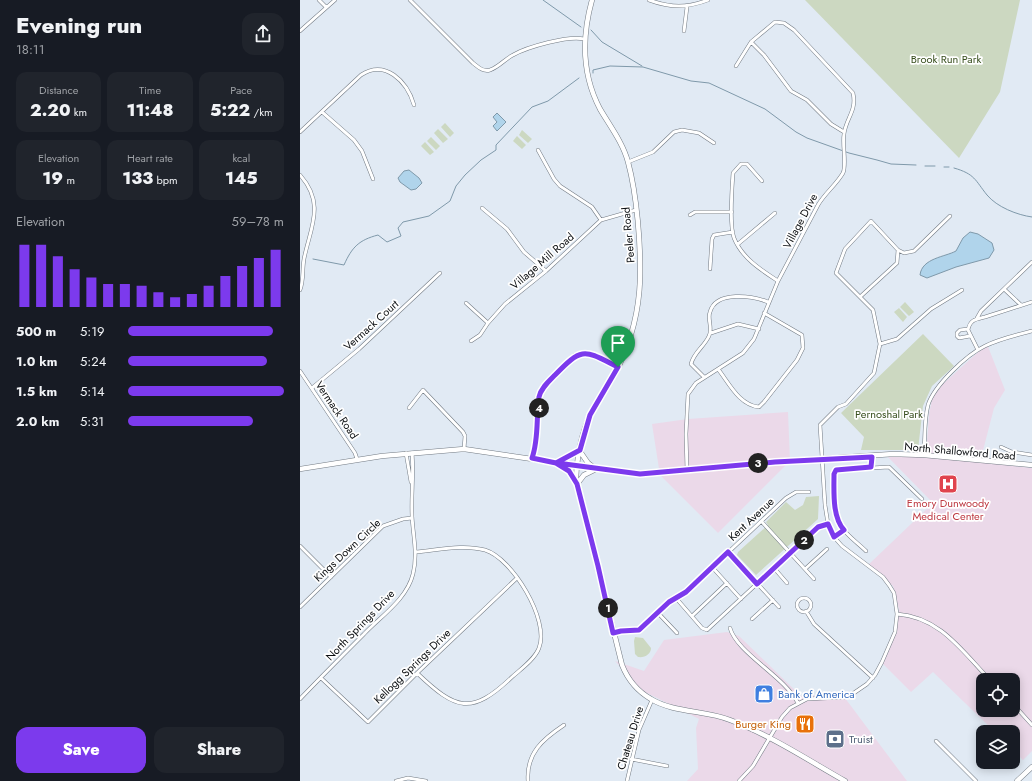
<!DOCTYPE html>
<html lang="en">
<head>
<meta charset="utf-8">
<style>
  body { margin:0; font-family:Jost,sans-serif; background:#20242c; color:#f1f3f6; height:100vh; display:flex; flex-direction:column; font-size:15px; white-space:nowrap }
  * { box-sizing:border-box; margin:0 }
  p { font-size:13px; color:#9ea1a6 }
  .icon { flex:none; width:22px; height:22px; fill:none; stroke:currentColor; stroke-width:2; stroke-linecap:round; stroke-linejoin:round }
  .map { position:relative; flex:1; overflow:hidden }
  .sheet { display:flex; flex-direction:column; background:#171b24; width:300px }
  .sheet>* { flex:none }
  .controls { position:absolute; left:676px; top:673px; display:grid; gap:8px }
  .controls a { display:grid; place-items:center; width:44px; height:44px; border-radius:8px; background:#171b24; box-shadow:0 2px 10px #0003; font-size:20px }
  .pin { position:absolute; display:grid; place-items:center; width:34px; height:34px; color:#fff; margin:-41px -17px; border-radius:50% 50% 50% 0; rotate:-45deg; box-shadow:0 0 4px #0007 }
  .pin .icon { rotate:45deg }
  .km { position:absolute; width:20px; height:20px; margin:-10px; border-radius:50%; background:#222; color:#fff; font-size:11px; line-height:20px; text-align:center }
  .round { display:grid; place-items:center; flex:none; width:42px; height:42px; border-radius:12px; background:#20242c }
  .headline { display:flex; align-items:center; justify-content:space-between; height:68px; padding:0 16px }
  h1 { font-size:22px; font-weight:800; line-height:30px }
  .figures { display:grid; grid-template-columns:repeat(3,1fr); gap:6px; height:68px; padding:4px 16px }
  .figures div { display:grid; align-content:center; border-radius:10px; background:#20242c; text-align:center }
  .figures b { font-size:17px; font-weight:800 }
  .figures small { font-size:11px; font-weight:400 }
  .figures p { font-size:11px }
  .chart { height:112px; padding:8px 16px }
  .chart p { display:flex; justify-content:space-between }
  .chart svg { width:100%; height:72px; margin-top:4px; stroke:#7c3aed; stroke-width:6 }
  .primary-button { display:flex; gap:8px; margin-top:auto; padding:8px 16px }
  .primary-button a { flex:1; height:46px; border-radius:12px; background:#7c3aed; color:#fff; font-size:16px; font-weight:800; line-height:46px; text-align:center }
  .primary-button a+a { background:#20242c; color:#f1f3f6 }
  ul { padding:0 16px; list-style:none; font-size:13px }
  li { display:grid; grid-template-columns:64px 48px 1fr; align-items:center; height:30px }
  li i { height:10px; border-radius:5px; background:#7c3aed }
  main { display:flex; flex:1; min-height:0 }
  .map>svg:first-child { display:block }
  .commercial { fill:#ebd9e9; fill-rule:evenodd }
  .green { fill:#ccd8c1 }
  .water { fill:#b0d4eb; stroke:#7f99aa }
  .lines { fill:none; stroke-linecap:round; stroke-linejoin:round }
  .stream { stroke:#7f99aa; stroke-width:1 }
  .street-casing { stroke:#727a83; stroke-width:4 }
  .secondary-casing { stroke:#727a83; stroke-width:5.5 }
  .street { stroke:#fff; stroke-width:3 }
  .secondary { stroke:#fff; stroke-width:4.5 }
  .route-casing { stroke:#fff; stroke-width:8 }
  .route { stroke:#7c3aed; stroke-width:5 }
  .labels { text-anchor:middle; dominant-baseline:central; stroke-width:3.5; stroke-linejoin:round; paint-order:stroke }
  .park-label { font-size:11px; fill:#374e1d; stroke:#fff }
  .street-label { font-size:11px; fill:#0c0f12; stroke:#fff }
  .health-label { font-size:11px; fill:#be3a42; stroke:#fff }
  .shop-label { font-size:11px; fill:#366cbe; stroke:#fff; text-anchor:start }
  .food-label { font-size:11px; fill:#c56008; stroke:#fff; text-anchor:end }
  .service-label { font-size:11px; fill:#4e5e75; stroke:#fff; text-anchor:start }
</style>
</head>
<body>
<main>
<section class="sheet">
<div class="headline"><div><h1>Evening run</h1><p>18:11</p></div><a class="round"><svg class="icon" aria-label="share" viewBox="0 0 24 24"><path d="M12 15V3M7 8l5-5 5 5M5 13v7h14v-7"/></svg></a></div>
<div class="figures">
<div><p>Distance</p><b>2.20<small> km</small></b></div>
<div><p>Time</p><b>11:48</b></div>
<div><p>Pace</p><b>5:22<small> /km</small></b></div>
</div>
<div class="figures">
<div><p>Elevation</p><b>19<small> m</small></b></div>
<div><p>Heart rate</p><b>133<small> bpm</small></b></div>
<div><p>kcal</p><b>145</b></div>
</div>
<div class="chart"><p><span>Elevation</span>59–78 m</p>
<svg viewBox="0 0 160 44" preserveAspectRatio="none"><path d="M5 44V6M15 44V6M25 44V13M35 44V21M45 44V26M55 44V30M65 44V30M75 44V31M85 44V35M95 44V38M105 44V36M115 44V31M125 44V25M135 44V19M145 44V14M155 44V9"/></svg>
</div>
<ul>
<li><b>500 m</b>5:19<i style="width:93%"></i></li>
<li><b>1.0 km</b>5:24<i style="width:89%"></i></li>
<li><b>1.5 km</b>5:14<i style="width:100%"></i></li>
<li><b>2.0 km</b>5:31<i style="width:80%"></i></li>
</ul>
<div class="primary-button"><a>Save</a><a>Share</a></div>
</section>
<div class="map">
<svg width="732" height="781" viewBox="0 0 732 781">
  <rect width="100%" height="100%" fill="#e1eaf4"/>
  <path class="commercial" d="M687,344L705,390L694,408L680,462L732,468V751L723,760L713,750V732H695L633,672L611,692L582,663L592,636L599,610L593,586L567,566L633,503L586,455H626L629,415L633,393ZM683,680H713V710H683Z
    M488,412L490,461L418,533L360,475L352,424L388,419Z
    M427,632L439,636L501,696L542,694L607,781H387L398,769L396,728L399,719L347,693L345,694L315,661L344,671L364,640Z"/>
  <path class="green" d="M505,0H720L700,92L659,158Z
    M145,123L154,133L150,137L141,127Z
    M138,129L148,139L143,143L134,133Z
    M222,130L232,139L228,143L219,135Z
    M217,136L226,145L222,149L213,141Z
    M131,137L140,146L136,150L127,141Z
    M125,142L134,152L130,155L121,146Z
    M605,302L614,312L609,316L600,307Z
    M599,308L607,317L603,322L594,312Z
    M623,334L654,366L632,386L623,406L618,450H561L564,437L541,413Z
    M519,496L518,519L456,575L437,555L438,552L468,525L466,522L486,502L495,510L503,505L506,497Z
    M335,637L343,638L351,648C351,654 345,658 338,657L335,654L334,641Z"/>
  <path class="water" d="M197,113L206,122L197,131L193,126L197,122L193,117Z
    M109,170L119,178L122,183L116,189L111,190L100,182L98,178L104,171Z
    M670,232L678,234L692,243L694,250L689,258L656,267L627,278L620,275C622,258 645,257 656,251L663,238Z"/>
  <g class="lines">
    <path class="stream" d="M243,0L281,27
      M291,30L302,42L342,66
      M293,73V70L310,66L343,67L391,81L409,83L465,109L496,132L507,138L549,153L577,160L591,164L616,165
      M625,166H635
      M644,167H649
      M654,168C675,174 675,180 687,195C697,207 717,215 732,217
      M13,259L44,265C52,247 59,240 78,235L87,242L101,236L98,228L103,222L129,216L150,201L156,186L165,175L181,160L196,150V145L232,107L248,101L279,78"/>
    <g class="street-casing">
      <path id="street" d="M19,0L26,7
        M110,0L173,63C178,67 183,72 190,70C199,67 205,59 213,55C227,47 269,35 284,39
        M349,0C371,8 387,8 408,0
        M0,31L35,0
        M384,31L387,7
        M451,42L464,55L491,91L507,100L531,124L544,132
        M22,112L54,140L62,151L73,179
        M0,132L61,75C85,59 107,81 114,105
        M238,150L254,179L260,186L292,207L301,220
        M328,162L353,152L374,132L382,130L399,133L414,143
        M0,175C26,204 10,228 4,259C2,270 4,280 0,290
        M462,181L447,164H441L433,173C432,188 429,225 434,238C442,258 461,270 478,281
        M182,208L207,229L224,252L246,271
        M390,215L395,212H432
        M438,244L475,213
        M410,269L412,239L414,235L433,232
        M704,289L721,305
        M561,296L597,263L598,250L604,253L614,251L650,216
        M166,303L188,323
        M677,318L681,311L732,262
        M668,329L660,330L657,333V336L659,338L670,336
        M411,333L438,324L459,329
        M171,341L180,335L188,323L205,304L246,271L301,220L336,210
        M580,344L573,310L536,273L545,249L571,221L598,250
        M678,350L668,330C670,319 677,319 685,317L732,302
        M418,369C429,383 439,405 459,407L464,402L497,360L503,348L502,335L464,313
        M0,371L55,453L57,459
        M404,377L391,364C394,352 404,347 409,336C413,328 407,319 410,312C416,290 453,296 468,302
        M12,388L59,349L140,273
        M109,408L123,390L163,432L165,436L164,449
        M701,447L712,452L732,455
        M106,453L111,482
        M624,455C625,439 624,421 628,405C634,386 666,355 685,346C699,339 716,335 732,331
        M232,458L235,451L241,392L270,360L275,355L285,353L318,367
        M571,467L572,457
        M387,470L386,434L388,394L396,383L443,353L454,339L478,281L518,205C525,193 536,185 543,173C547,164 542,145 544,134C546,118 557,111 553,93L494,30L484,23L475,22L451,42L436,66
        M462,522L514,579
        M534,537L544,530
        M0,546L31,577
        M566,551C558,543 546,535 540,525C534,517 532,478 536,470L589,467L622,499
        M116,552C139,550 163,544 185,550C212,558 250,620 239,648C235,659 221,669 212,677C171,716 156,710 117,673
        M428,552L479,607
        M412,567L441,599
        M474,568L487,583
        M505,569L527,549
        M376,598L402,628L407,630L516,529L528,524
        M497 605a7 7 0 1 1 14 0a7 7 0 1 1-14 0Z
        M0,607L83,526L103,519L112,518
        M506,611L514,624L573,678
        M358,613L377,633
        M597,614C640,617 662,651 690,680
        M392,616L427,583
        M452,619L473,600
        M430,628C437,653 484,676 498,703
        M313,633L324,630H339L369,602L386,592L486,498L496,492H509
        M21,678L68,722L117,673L217,578
        M0,699C21,677 42,656 64,634C81,616 107,599 113,574C118,554 113,536 112,516C111,495 114,474 112,453
        M713,704L732,725
        M636,741L676,781
        M331,759L367,766
        M96,781L108,778L126,781
        M228,781C226,753 243,739 264,725
        M327,781L339,730L352,700
        M439,781L453,766L482,717L490,708L507,699L548,697L567,684L575,675L582,662L595,632L597,614L594,593L589,585L583,577L542,546L534,537L528,524L525,505L520,425L538,407L546,404L574,373L580,344L597,339L631,309L662,290"/>
    </g>
    <g class="secondary-casing">
      <path id="secondary" d="M292,0C282,36 282,75 300,109C310,126 323,143 328,162C337,195 341,246 340,280C339,309 331,341 318,368C312,380 304,392 296,404C283,426 277,454 276,479L322,665C328,680 337,691 351,699C374,713 405,710 430,720C470,735 508,760 545,781
        M279,450L288,463L293,467
        M257,463L279,450
        M259,465L269,471L277,484L284,475L296,469
        M0,469L82,456L164,449L335,474L475,462L593,454L624,455L732,465
        M717,781L732,767"/>
    </g>
    <use href="#street" class="street"/>
    <use href="#secondary" class="secondary"/>
  </g>
  <g class="lines">
    <g class="route-casing">
      <path id="route" d="M318,367L290,415L280,450L256,463L269,471L277,484L298,566L313,633L321,631L339,630L369,602L386,592L428,552L457,584L518,527L528,524L534,537L544,530C532,517 534,491 534,474L536,470L571,467L572,457L475,462L340,474L257,463H256L232,458C239,439 236,417 239,397C241,388 249,381 255,375C283,346 284,350 318,367"/>
    </g>
    <use href="#route" class="route"/>
  </g>
  <defs>
    <g id="hospital-square" transform="scale(1)"><rect x="-9" y="-9" width="18" height="18" rx="4" fill="#e0444e" stroke="#fff"/><path d="M-5-5h3v3.5h4V-5h3V5h-3V1.5h-4V5h-3Z" fill="#fff"/></g>
    <g id="shop-square" transform="scale(1)"><rect x="-9" y="-9" width="18" height="18" rx="4" fill="#3f7fe0" stroke="#fff"/><path d="M-5-2.5h2.3a2.7 3.5 0 0 1 5.4 0H5L5.5 6h-11ZM-1.5-2.5h3a1.5 2.3 0 0 0-3 0Z" fill="#fff"/></g>
    <g id="restaurant-square" transform="scale(1)"><rect x="-9" y="-9" width="18" height="18" rx="4" fill="#e8710a" stroke="#fff"/><path d="M-5-6h1v4h1v-4h1v4h1v-4h1v5L-1.5 .5V6h-2V.5L-5-1ZM5-6V6H3V1.5H1.5Q1.5-4 5-6Z" fill="#fff"/></g>
    <g id="bank-square" transform="scale(1)"><rect x="-9" y="-9" width="18" height="18" rx="4" fill="#5c6f8a" stroke="#fff"/><path d="M-6-4H6V4H-6ZM0-2.3a2.3 2.3 0 1 0 0 4.6a2.3 2.3 0 1 0 0-4.6Z" fill="#fff"/></g>
  </defs>
  <g fill-rule="evenodd">
    <use href="#hospital-square" x="648" y="484"/>
    <use href="#shop-square" x="464" y="694"/>
    <use href="#restaurant-square" x="505" y="724"/>
    <use href="#bank-square" x="535" y="739"/>
  </g>
  <g class="labels">
    <g class="park-label">
      <text x="646" y="59">Brook Run Park</text>
      <text x="589" y="414">Pernoshal Park</text>
    </g>
    <g class="street-label">
      <text transform="translate(500 221) rotate(-62)">Village Drive</text>
      <text transform="translate(328 235) rotate(-95)">Peeler Road</text>
      <text transform="translate(242 261) rotate(-41)">Village Mill Road</text>
      <text transform="translate(71 325) rotate(-42)">Vermack Court</text>
      <text transform="translate(37 410) rotate(56)">Vermack Road</text>
      <text transform="translate(660 451) rotate(5)">North Shallowford Road</text>
      <text transform="translate(451 519) rotate(-43)">Kent Avenue</text>
      <text transform="translate(47 550) rotate(-43)">Kings Down Circle</text>
      <text transform="translate(60 625) rotate(-46)">North Springs Drive</text>
      <text transform="translate(112 666) rotate(-44)">Kellogg Springs Drive</text>
      <text transform="translate(330 738) rotate(-73)">Chateau Drive</text>
    </g>
    <g class="health-label">
      <text x="648" y="503">Emory Dunwoody<tspan x="648" dy="13">Medical Center</tspan></text>
    </g>
    <g class="shop-label">
      <text x="478" y="694">Bank of America</text>
    </g>
    <g class="food-label">
      <text x="491" y="724">Burger King</text>
    </g>
    <g class="service-label">
      <text x="549" y="739">Truist</text>
    </g>
  </g>
</svg>
<div class="controls">
<a><svg class="icon" aria-label="locate" viewBox="0 0 24 24"><circle cx="12" cy="12" r="6"/><path d="M12 2v4M12 18v4M2 12h4M18 12h4"/></svg></a>
<a><svg class="icon" aria-label="layers" viewBox="0 0 24 24"><path d="M12 4l9 5-9 5-9-5zM3 14l9 5 9-5"/></svg></a>
</div>
<div class="pin" style="left:318px;top:367px;background:#1e9e55"><svg class="icon" aria-label="arrive" viewBox="0 0 24 24"><path d="M6 21V4h12l-3 4 3 4H6"/></svg></div>
<b class="km" style="left:308px;top:608px">1</b>
<b class="km" style="left:504px;top:540px">2</b>
<b class="km" style="left:458px;top:463px">3</b>
<b class="km" style="left:239px;top:408px">4</b>
</div>
</main>
</body>
</html>
